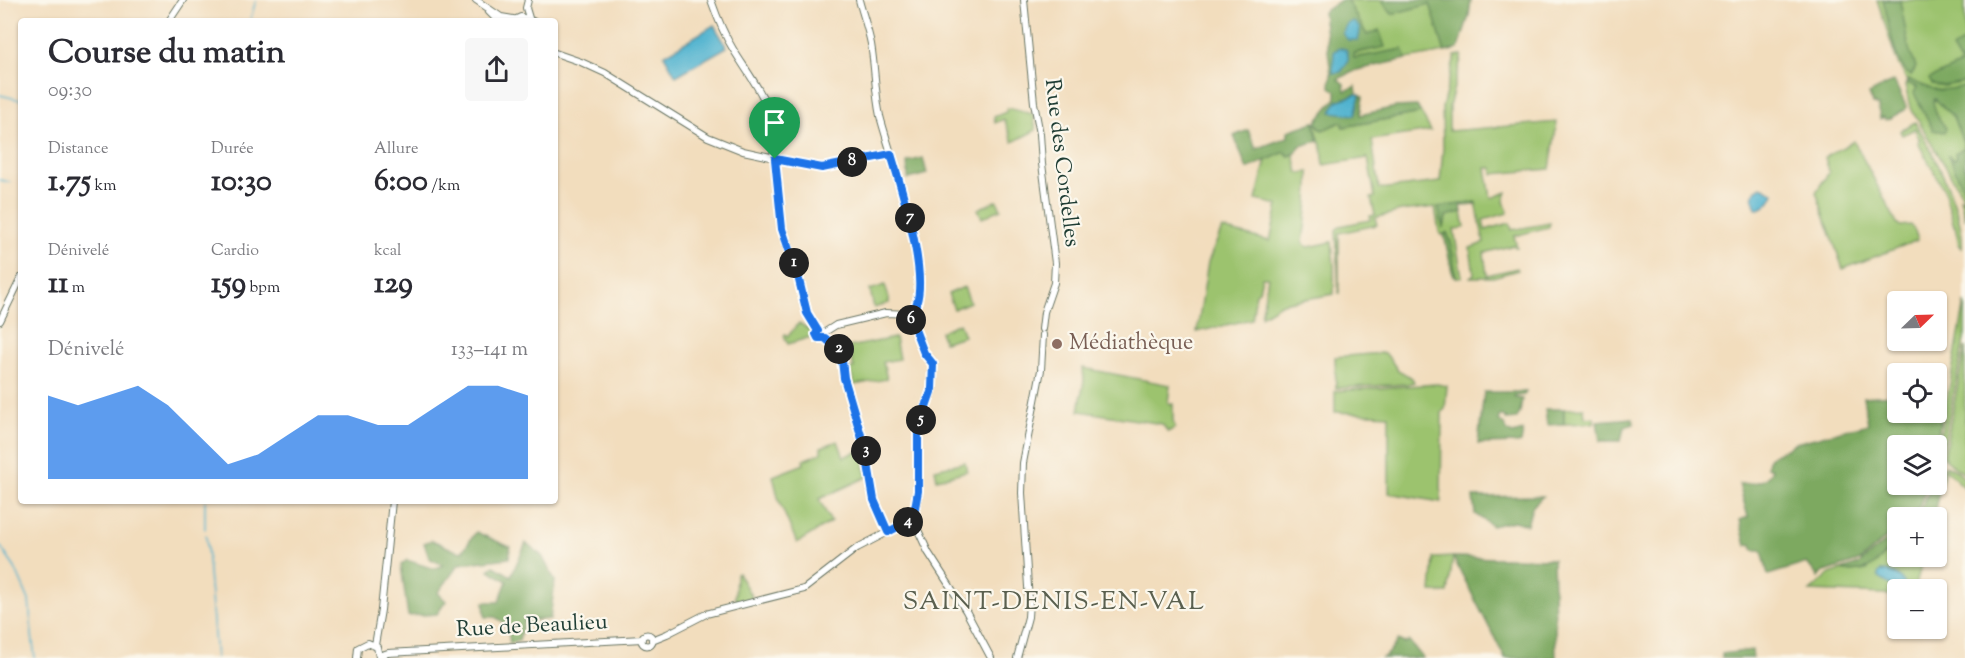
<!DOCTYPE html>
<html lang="fr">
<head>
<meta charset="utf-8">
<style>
  body { margin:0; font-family:"Sorts Mill Goudy",serif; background:#f7f7f7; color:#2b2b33; height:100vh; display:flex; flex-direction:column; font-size:22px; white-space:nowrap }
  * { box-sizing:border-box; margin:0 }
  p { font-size:20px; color:#7c7c81 }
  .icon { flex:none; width:33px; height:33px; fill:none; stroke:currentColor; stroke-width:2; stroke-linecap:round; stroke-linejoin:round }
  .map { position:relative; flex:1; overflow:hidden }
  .details { position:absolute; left:18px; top:18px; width:540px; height:486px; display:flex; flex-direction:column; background:#fff; border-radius:6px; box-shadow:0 2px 4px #0004 }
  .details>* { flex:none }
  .needle { width:39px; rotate:67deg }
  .buttons { position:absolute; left:1887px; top:291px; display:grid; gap:12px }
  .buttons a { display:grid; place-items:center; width:60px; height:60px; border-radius:6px; background:#fff; box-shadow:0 2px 4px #0004; font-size:30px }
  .pin { position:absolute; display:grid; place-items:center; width:51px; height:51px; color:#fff; margin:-62px -26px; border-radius:50% 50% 50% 0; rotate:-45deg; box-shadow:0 0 6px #0007 }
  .pin .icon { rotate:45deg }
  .km { position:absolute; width:30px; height:30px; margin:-15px; border-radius:50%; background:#222; color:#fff; font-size:16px; line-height:30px; text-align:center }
  .round { display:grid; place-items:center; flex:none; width:63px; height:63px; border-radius:6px; background:#f7f7f7 }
  .overview { display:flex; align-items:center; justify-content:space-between; height:102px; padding:0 30px }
  h1 { font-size:33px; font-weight:700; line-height:45px }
  .stats { display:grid; grid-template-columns:repeat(3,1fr); gap:9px; height:102px; padding:6px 30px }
  .stats div { display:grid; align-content:center }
  .stats b { font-size:30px; font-weight:700 }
  .stats small { font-size:16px; font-weight:400 }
  .stats p { font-size:16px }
  .chart { height:168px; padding:12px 30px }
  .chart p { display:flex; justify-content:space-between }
  .chart svg { width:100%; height:108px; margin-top:6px; fill:#1a73e8; opacity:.7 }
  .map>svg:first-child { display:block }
  .green { fill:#9cc36e; stroke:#5e8051; stroke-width:1.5 }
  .forest { fill:#7da961; stroke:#4e734a; stroke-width:1.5 }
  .water { fill:#50b2cf; stroke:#387882; stroke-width:1.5 }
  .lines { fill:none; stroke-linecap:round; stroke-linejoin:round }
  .stream { stroke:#50b2cf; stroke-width:1.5 }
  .secondary-casing { stroke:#697564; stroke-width:8 }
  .secondary { stroke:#fff; stroke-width:6 }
  .route-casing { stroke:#fff; stroke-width:12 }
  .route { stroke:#1a73e8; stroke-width:8 }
  .education-dot { fill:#8d6e63; stroke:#fbf7ec; stroke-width:2 }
  .labels { text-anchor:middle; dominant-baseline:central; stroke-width:4.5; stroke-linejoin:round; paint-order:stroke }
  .street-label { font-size:22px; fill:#1f3d34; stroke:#fbf7ec }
  .education-label { font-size:22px; fill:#785e54; stroke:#fbf7ec; text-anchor:start }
  .quarter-label { font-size:26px; letter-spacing:1.5px; fill:#5a604f; stroke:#fbf7ec }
</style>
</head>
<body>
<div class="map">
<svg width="1965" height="658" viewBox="0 0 1965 658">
  <rect width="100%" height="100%" fill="#fbf7ec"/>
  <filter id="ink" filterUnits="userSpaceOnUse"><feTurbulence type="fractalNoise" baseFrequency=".0167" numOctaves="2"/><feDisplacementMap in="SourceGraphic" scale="12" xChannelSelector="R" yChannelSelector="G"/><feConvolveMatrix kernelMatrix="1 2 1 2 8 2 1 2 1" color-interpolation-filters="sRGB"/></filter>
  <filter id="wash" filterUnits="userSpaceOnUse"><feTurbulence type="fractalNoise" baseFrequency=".008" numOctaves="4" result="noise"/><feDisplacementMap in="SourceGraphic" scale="24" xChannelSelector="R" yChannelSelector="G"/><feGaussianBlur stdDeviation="1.35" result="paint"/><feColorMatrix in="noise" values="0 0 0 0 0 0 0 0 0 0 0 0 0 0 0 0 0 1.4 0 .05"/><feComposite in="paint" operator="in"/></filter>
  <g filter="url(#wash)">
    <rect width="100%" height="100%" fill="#f2ddbd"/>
    <path class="green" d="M1347,0H1381L1392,14L1430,3L1445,52L1407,59L1403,49L1354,58L1353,54L1384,47L1367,35Z
      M1877,0H1965V219L1960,198L1964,200L1963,196L1910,107L1905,85L1907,83C1905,74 1900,69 1897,61C1890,41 1884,20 1877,0Z
      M1462,55L1449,107V131L1557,122L1550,169L1493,174L1492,168H1486L1491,198L1507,192L1504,201L1508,213L1483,220L1485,230L1510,223L1512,230L1550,223L1549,227L1514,236L1517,247H1515L1514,245L1484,253L1487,275L1517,268L1518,270L1493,277H1470L1474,274L1470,248L1484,243L1476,202L1438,207L1445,225L1446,216L1462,212L1465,227L1454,230L1462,277H1456L1451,243L1447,233L1441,235L1439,232L1435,207L1401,211L1375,218L1377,225L1339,233V294L1336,230L1340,226L1370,220V216L1375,215L1371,198L1375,197L1368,158L1324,165L1322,149L1314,122L1322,130C1330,128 1335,123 1343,122V127L1421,113L1431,131L1372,140L1379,189L1440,182L1443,148L1442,108L1455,56Z
      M1007,108L1033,114L1036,130L1013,142L1004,119L995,123L994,117L1006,112Z
      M1915,122C1933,151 1965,214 1962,248L1959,245L1955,226H1954L1944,190L1918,143L1920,141L1915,129L1902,135L1900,131Z
      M1854,141L1897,223L1900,226L1911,225L1915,231L1918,240L1843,269L1816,192L1829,172L1825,157Z
      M1285,152L1289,156L1294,154L1298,173L1309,172C1310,195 1306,218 1303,242L1304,245L1309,247L1332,242L1334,267V294L1282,303L1261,316L1268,277H1262L1259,291L1256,293L1252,319L1197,332L1208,262L1222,229L1270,241L1278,205L1256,200L1266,160Z
      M995,201H997L1001,209L982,218L978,209Z
      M885,285L889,298V303L874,308L870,290Z
      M964,287L970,302L954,309L948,294Z
      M1965,302V335L1941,457H1937V454Z
      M799,323L810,330L811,337L788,344L784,336L785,334L788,336Z
      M959,323L964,336L944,342L940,332Z
      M895,338L899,359L883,362L887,379L854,385L850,369L854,368L849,347Z
      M1965,347V474L1946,461L1944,456Z
      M1382,353L1386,354L1398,370L1412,378L1414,382L1407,384L1336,388L1335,357Z
      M1083,368L1170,385L1168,403L1173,404V421L1175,428L1168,432L1162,424L1079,411L1084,380Z
      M1437,384L1447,386L1445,409L1442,412L1441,502L1389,493V415L1335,412V391Z
      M1584,408L1585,418L1594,417V423L1564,424V409Z
      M838,441L844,457L862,449L867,477L819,499L831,522L797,543L779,501L773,476L804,464L803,460L821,453V447Z
      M965,462L967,471L937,479L935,469Z
      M1945,465L1957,471L1965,479V488L1945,469Z
      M1897,533L1898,556L1923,557L1915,589L1890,585L1897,597L1884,594L1810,591L1830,574L1841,570L1851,572L1867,570L1889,551L1891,537Z
      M1453,557L1448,593L1431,592L1434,558Z
      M738,573L752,597L751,600L739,603L735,598L736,574Z"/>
    <path class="forest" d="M1341,0H1347L1367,35L1379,30L1385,47L1354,53V58L1403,49L1407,59L1357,70L1338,79L1344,84L1345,91L1356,86L1357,94L1337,101L1355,115L1360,95L1363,97L1360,115L1396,107L1417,106L1421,113L1343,127V122C1335,123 1330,128 1322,130L1316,122L1336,98V91L1330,87L1331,74L1323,12Z
      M1381,0H1471L1469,16L1458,49L1445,52L1430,4L1392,14Z
      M1883,0H1900L1909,49L1916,67L1911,76C1893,65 1889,20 1883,0Z
      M1965,40V60L1960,62L1952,49Z
      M1965,62V82L1944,86L1932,84L1929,79Z
      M1909,80C1936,90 1935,93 1965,86V192L1948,155L1953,160L1956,158L1955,153L1965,147L1953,117L1935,99L1933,102L1937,116L1946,128L1944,132L1933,130L1914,93L1917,87L1906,83Z
      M1894,81L1906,106L1905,110L1886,120L1884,117L1880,119L1878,106L1873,104L1869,94Z
      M1314,122L1318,141L1300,146L1296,153L1289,156L1285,152L1247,169L1234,136L1248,130L1256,149L1288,137V131Z
      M923,158L927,174L908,179L907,162Z
      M1476,202V205L1461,206L1462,212L1446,216L1443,228L1438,207Z
      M1447,232L1451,243L1456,277L1453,276L1444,235Z
      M1484,392H1526L1524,395L1514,396L1515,398L1522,399L1520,413L1516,419L1507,420L1504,416H1499V420L1505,426L1508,432L1513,434L1523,431L1521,443L1478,444Z
      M1893,395L1897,397L1898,412H1936L1937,405L1941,406L1943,408L1936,445L1898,446V484L1928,485L1916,513L1910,517L1898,518L1897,528L1861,560L1822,573L1818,577L1807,563L1768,575L1762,550H1753L1751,544L1746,546L1740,520L1748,517L1739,484C1753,483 1767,484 1772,469L1767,467C1767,450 1784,455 1792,444L1868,424L1863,397Z
      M1545,409H1564V424L1547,425Z
      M1633,418L1634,424L1624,427L1621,441H1600L1597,421Z
      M1941,464L1944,472L1933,517H1915L1918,514L1932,485L1936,484L1937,475Z
      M1543,496L1532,507L1527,525L1514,521L1492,526L1475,514L1473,497Z
      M476,532L510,547L509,558L459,564L438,593L446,601L437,614L408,616L401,565L407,560L434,569L443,565L429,558L424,543L432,540L454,550L462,552Z
      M1891,537L1889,550C1874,567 1865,575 1841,570L1859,564Z
      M526,543L542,556L555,581L550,619L524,621L519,640L510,644L507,625L495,617H485L484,602H499L507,581L489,570L494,566L511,576Z
      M1453,557L1553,559L1556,658H1505Z
      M1398,640L1404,643L1409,641L1423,658H1382L1389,653Z
      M1752,650L1753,658H1722V654Z"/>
    <path class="water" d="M1353,21C1361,27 1361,32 1358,40H1348L1342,33L1347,24Z
      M714,25L727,47L676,76L664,55Z
      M1340,48L1346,49C1351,59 1347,64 1341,72L1333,73L1334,51Z
      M1357,94L1360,95L1355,115L1331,112L1337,101Z
      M1759,187H1764L1774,193C1771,201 1765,208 1757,209C1752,202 1752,192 1759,187Z
      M1881,571C1893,571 1904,578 1907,589L1898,590L1897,596L1890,585L1878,577V574Z"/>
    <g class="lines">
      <path class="stream" d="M250,21L256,0
        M0,95L21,100
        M0,180L10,182
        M205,501V529
        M206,535L216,658
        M0,546L15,568L29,600L32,635L35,658"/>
    </g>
  </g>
  <g filter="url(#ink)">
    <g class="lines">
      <g class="secondary-casing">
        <path id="secondary" d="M476,0L501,17L513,19
          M528,0L526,8L529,18
          M711,0C717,17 723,33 733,49C745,69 761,89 769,111L782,229L798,276L807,313L818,331
          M859,0C863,15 868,29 871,44C875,68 875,93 880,116C888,149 941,294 909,314
          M1024,0L1034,103L1040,134L1042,164L1055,263L1054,283L1044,312L1042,329
          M489,12L498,21
          M169,21L183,0
          M512,21L521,17L533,21
          M555,53L581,62L605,73L708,137L743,151L822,168L891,154
          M909,314L924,353L933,364L932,389L918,430V491L913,519L928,552L966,611L991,658
          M0,321L21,278
          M818,331L816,334L818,338H824L841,352L844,378L866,452L874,500L888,532
          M825,332L836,325L886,313L909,314
          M641.5 640a5.5 5.5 0 1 1 11 0a5.5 5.5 0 1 1-11 0Z
          M652,640L667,634L706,614L804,589L857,548L913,519
          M375,645L381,610L392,501
          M379,656L388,653L642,639
          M357,658L358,648L368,643L377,647L379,657
          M1017,658L1028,617L1029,602L1022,493L1023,463L1041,370L1043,335"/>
      </g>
      <use href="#secondary" class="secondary"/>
    </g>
  </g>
  <g class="lines" filter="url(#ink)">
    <g class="route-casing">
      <path id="route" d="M891,154C899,181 937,296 909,314L924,353L933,364L932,389L918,430V491L913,519L888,532L874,500L866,452L844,378L841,352L825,338H818L816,334L818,331L807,313L798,276L782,229L775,159L822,168Z"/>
    </g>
    <use href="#route" class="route"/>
  </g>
  <circle class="education-dot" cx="1057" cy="344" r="6"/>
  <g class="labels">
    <g class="street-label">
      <text transform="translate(1061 163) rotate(83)">Rue des Cordelles</text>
      <text transform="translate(532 627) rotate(-3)">Rue de Beaulieu</text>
    </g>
    <g class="education-label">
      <text x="1069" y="344">Médiathèque</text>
    </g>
    <g class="quarter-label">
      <text x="1054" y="602">SAINT-DENIS-EN-VAL</text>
    </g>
  </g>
</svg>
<div class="buttons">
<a><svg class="needle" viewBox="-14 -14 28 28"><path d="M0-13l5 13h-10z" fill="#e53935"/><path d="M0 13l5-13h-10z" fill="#7c7c81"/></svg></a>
<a><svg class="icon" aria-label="locate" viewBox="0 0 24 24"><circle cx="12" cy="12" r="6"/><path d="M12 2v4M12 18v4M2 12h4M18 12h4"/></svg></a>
<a><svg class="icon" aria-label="layers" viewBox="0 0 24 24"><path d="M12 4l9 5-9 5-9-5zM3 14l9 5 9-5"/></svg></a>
<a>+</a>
<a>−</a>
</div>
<div class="pin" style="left:775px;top:159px;background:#1e9e55"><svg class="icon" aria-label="arrive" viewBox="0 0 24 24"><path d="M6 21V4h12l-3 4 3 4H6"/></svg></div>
<b class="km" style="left:794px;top:263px">1</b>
<b class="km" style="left:839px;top:349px">2</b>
<b class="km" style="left:866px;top:451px">3</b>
<b class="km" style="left:908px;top:522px">4</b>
<b class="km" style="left:921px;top:420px">5</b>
<b class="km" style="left:911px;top:320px">6</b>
<b class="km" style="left:910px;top:218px">7</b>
<b class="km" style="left:852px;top:162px">8</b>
<section class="details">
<div class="overview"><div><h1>Course du matin</h1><p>09:30</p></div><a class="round"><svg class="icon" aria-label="share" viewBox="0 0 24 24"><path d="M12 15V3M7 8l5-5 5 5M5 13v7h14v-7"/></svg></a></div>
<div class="stats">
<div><p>Distance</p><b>1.75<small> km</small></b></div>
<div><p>Durée</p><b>10:30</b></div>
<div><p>Allure</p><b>6:00<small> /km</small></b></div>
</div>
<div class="stats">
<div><p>Dénivelé</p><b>11<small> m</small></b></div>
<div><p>Cardio</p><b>159<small> bpm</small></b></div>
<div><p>kcal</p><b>129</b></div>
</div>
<div class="chart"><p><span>Dénivelé</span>133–141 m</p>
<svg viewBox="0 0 160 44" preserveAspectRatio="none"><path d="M0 44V10L10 14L20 10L30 6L40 14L50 26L60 38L70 34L80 26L90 18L100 18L110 22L120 22L130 14L140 6L150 6L160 10V44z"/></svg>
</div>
</section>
</div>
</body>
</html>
